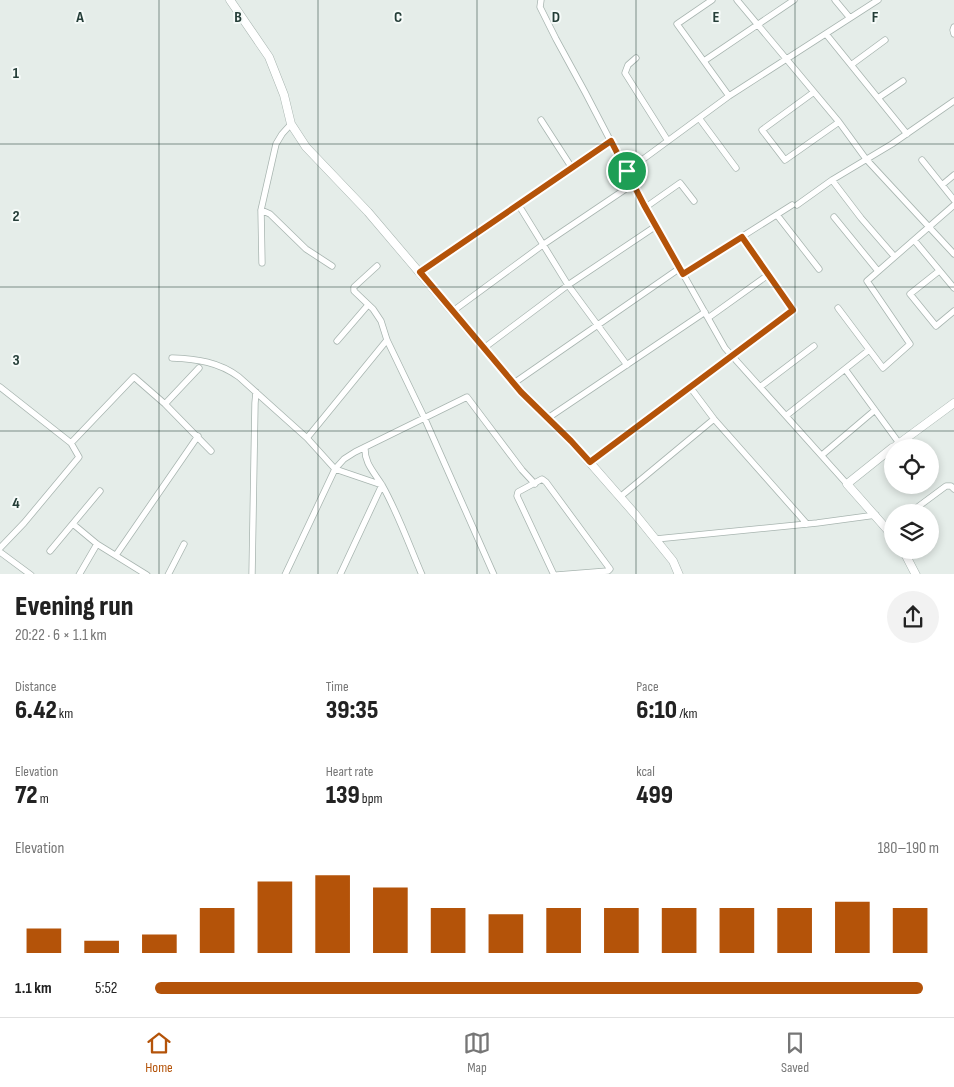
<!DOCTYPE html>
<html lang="en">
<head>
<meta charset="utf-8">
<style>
  body { margin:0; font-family:"Sofia Sans Condensed",sans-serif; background:#f2f2f2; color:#222; height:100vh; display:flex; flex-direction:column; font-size:19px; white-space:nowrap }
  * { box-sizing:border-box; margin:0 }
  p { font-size:16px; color:#767676 }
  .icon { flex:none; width:28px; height:28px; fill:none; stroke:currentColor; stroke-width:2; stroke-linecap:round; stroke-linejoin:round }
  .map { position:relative; height:574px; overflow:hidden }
  .details { display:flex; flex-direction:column; background:#fff; flex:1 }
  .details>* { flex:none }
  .tools { position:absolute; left:884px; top:439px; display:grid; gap:10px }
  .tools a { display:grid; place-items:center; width:55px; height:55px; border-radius:50%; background:#fff; box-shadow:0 2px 8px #0003; font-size:25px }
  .pin { position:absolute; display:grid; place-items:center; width:42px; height:42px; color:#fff; margin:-21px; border:2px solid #fff; border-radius:50%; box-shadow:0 1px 5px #0007 }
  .round { display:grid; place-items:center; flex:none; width:52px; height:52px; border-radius:26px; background:#f2f2f2 }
  .headline { display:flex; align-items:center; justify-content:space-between; height:85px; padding:0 15px }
  h1 { font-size:28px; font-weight:800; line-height:38px }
  .figures { display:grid; grid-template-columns:repeat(3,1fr); gap:8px; height:85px; padding:5px 15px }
  .figures div { display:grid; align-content:center }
  .figures b { font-size:25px; font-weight:800 }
  .figures small { font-size:14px; font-weight:400 }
  .figures p { font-size:14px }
  .chart { height:140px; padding:10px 15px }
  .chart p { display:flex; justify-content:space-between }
  .chart svg { width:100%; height:90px; margin-top:5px; stroke:#b45309; stroke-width:6 }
  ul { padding:0 15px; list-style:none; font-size:16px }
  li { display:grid; grid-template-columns:80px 60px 1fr; align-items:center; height:38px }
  li i { height:12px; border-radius:6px; background:#b45309 }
  .dock { display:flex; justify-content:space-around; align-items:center; height:70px; border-top:1px solid #e0e0e0; background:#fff; font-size:14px; color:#767676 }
  .dock a { display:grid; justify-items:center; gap:2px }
  .dock .current { color:#b45309 }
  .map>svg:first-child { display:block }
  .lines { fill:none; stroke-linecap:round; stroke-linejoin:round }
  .minor-casing { stroke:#a8b5b0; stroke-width:7 }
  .tertiary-casing { stroke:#a8b5b0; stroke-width:9 }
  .minor { stroke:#fff; stroke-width:5.5 }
  .tertiary { stroke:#fff; stroke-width:8 }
  .route-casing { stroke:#fff; stroke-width:10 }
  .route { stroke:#b45309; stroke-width:6 }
  .grid { fill:none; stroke:#253e38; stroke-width:1; stroke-opacity:0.55 }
  .grid-label { font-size:16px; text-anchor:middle; font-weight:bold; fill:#253e38; stroke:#f5faf8; stroke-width:4; stroke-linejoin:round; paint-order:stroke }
</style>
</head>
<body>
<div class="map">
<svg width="954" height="575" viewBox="0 0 954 575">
  <rect width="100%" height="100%" fill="#e5ede9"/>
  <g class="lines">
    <g class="minor-casing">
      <path id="minor" d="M541,0L540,7L556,39L585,92L644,205L725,348L847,484
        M712,0L677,24L729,96
        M737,0L839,122L866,159L954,254
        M835,0L850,18
        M954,27L953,30L954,34
        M826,34L907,134
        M636,58L628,65L625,73L668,141
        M704,61L794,0
        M851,65L885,40
        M814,92L762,130L785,160L839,122
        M878,98L903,81
        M699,118L736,168
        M541,120L572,168
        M922,160L954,200
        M627,171L729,96L878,0
        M832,180L861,218L894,256
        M942,185L954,175
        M518,204L568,285L627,365
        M797,205L832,180L892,144L954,101
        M646,207L680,183L694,201
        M261,210L270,214L306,249L332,266
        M777,215L819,269
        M834,217L878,271
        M914,240L954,288
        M262,263L261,210L276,144L282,134L291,124
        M377,266L354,287V291L373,309L381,321L387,340L424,417L494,575
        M939,271L910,294L936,326L954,311
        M420,272L611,141
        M683,274L792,205
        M838,308L883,368L910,344L867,281L954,205
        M453,311L544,244L633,184
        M708,318L768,275
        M337,341L368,305
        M484,348L568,285L656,226
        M172,358C197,359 219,362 239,377L307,438L335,469L285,575
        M845,369L899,443
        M514,383L680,268
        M0,387L71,443L79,457L24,523L0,548
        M690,387L714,419L807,524
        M760,387L814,346
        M165,404L199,368
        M787,415L869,350
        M548,418L705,312
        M307,438L387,340
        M71,443L134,377L165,404L211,451
        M365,447C364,463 374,472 382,485C398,513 409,545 422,575
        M822,455L875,410
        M590,462L793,310L742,237
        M382,485L335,469L344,459L355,452L467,397L522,470L535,484
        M620,497L714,419
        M911,512L946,486H951L954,489
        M73,524L97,544L147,575
        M656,539L817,523L876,515
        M50,551L100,491
        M0,552L31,575
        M116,555L198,436
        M79,575L97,544
        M168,575L184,544
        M252,575L255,403L256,392
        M340,575L382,485
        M554,575L517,496L518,492L542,479L546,482L610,569L608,571L557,575"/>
    </g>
    <g class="tertiary-casing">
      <path id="tertiary" d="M230,0L269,57L284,95L291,124L306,147L368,212L521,392L571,441L635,514L673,561L679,575
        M892,448L847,484L892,535
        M893,448L954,403
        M903,550L916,575"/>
    </g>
    <use href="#minor" class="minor"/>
    <use href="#tertiary" class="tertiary"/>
  </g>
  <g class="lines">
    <g class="route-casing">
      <path id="route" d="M611,141L644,205L683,274L742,237L793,310L590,462L571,441L521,392L420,272Z"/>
    </g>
    <use href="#route" class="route"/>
  </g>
  <path class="grid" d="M159,0V575M318,0V575M477,0V575M636,0V575M795,0V575M0,144H954M0,287H954M0,431H954"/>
  <g class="grid-label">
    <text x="80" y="22">A</text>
    <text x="238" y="22">B</text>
    <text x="398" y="22">C</text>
    <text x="556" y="22">D</text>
    <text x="716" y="22">E</text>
    <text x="875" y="22">F</text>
    <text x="16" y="78">1</text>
    <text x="16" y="221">2</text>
    <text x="16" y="365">3</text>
    <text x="16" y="508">4</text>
  </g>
</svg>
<div class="tools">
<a><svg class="icon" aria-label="locate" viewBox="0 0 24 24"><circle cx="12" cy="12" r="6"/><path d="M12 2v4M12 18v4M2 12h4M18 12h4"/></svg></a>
<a><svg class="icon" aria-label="layers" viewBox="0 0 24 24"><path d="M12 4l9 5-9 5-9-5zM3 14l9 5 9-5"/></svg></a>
</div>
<div class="pin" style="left:627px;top:171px;background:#1e9e55"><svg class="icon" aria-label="arrive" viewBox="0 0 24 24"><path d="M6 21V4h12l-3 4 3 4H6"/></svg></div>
</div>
<section class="details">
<div class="headline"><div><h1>Evening run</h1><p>20:22 · 6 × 1.1 km</p></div><a class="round"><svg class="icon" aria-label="share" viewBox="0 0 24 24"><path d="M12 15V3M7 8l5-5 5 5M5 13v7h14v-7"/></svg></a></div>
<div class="figures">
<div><p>Distance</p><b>6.42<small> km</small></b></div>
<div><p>Time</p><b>39:35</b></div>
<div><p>Pace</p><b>6:10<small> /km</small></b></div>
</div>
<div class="figures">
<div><p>Elevation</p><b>72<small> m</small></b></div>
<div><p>Heart rate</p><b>139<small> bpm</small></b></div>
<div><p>kcal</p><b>499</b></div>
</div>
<div class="chart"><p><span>Elevation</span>180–190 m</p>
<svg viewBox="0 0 160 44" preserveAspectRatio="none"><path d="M5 44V32M15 44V38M25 44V35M35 44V22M45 44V9M55 44V6M65 44V12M75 44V22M85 44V25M95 44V22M105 44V22M115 44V22M125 44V22M135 44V22M145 44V19M155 44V22"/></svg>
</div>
<ul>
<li><b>1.1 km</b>5:52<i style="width:98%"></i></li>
</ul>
</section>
<nav class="dock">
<a class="current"><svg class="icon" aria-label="home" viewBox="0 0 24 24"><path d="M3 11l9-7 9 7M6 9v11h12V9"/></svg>Home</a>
<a><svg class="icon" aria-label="map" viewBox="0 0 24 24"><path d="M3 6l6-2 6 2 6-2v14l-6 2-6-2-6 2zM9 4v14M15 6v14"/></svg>Map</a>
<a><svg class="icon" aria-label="saved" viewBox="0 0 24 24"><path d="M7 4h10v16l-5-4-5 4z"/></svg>Saved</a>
</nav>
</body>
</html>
